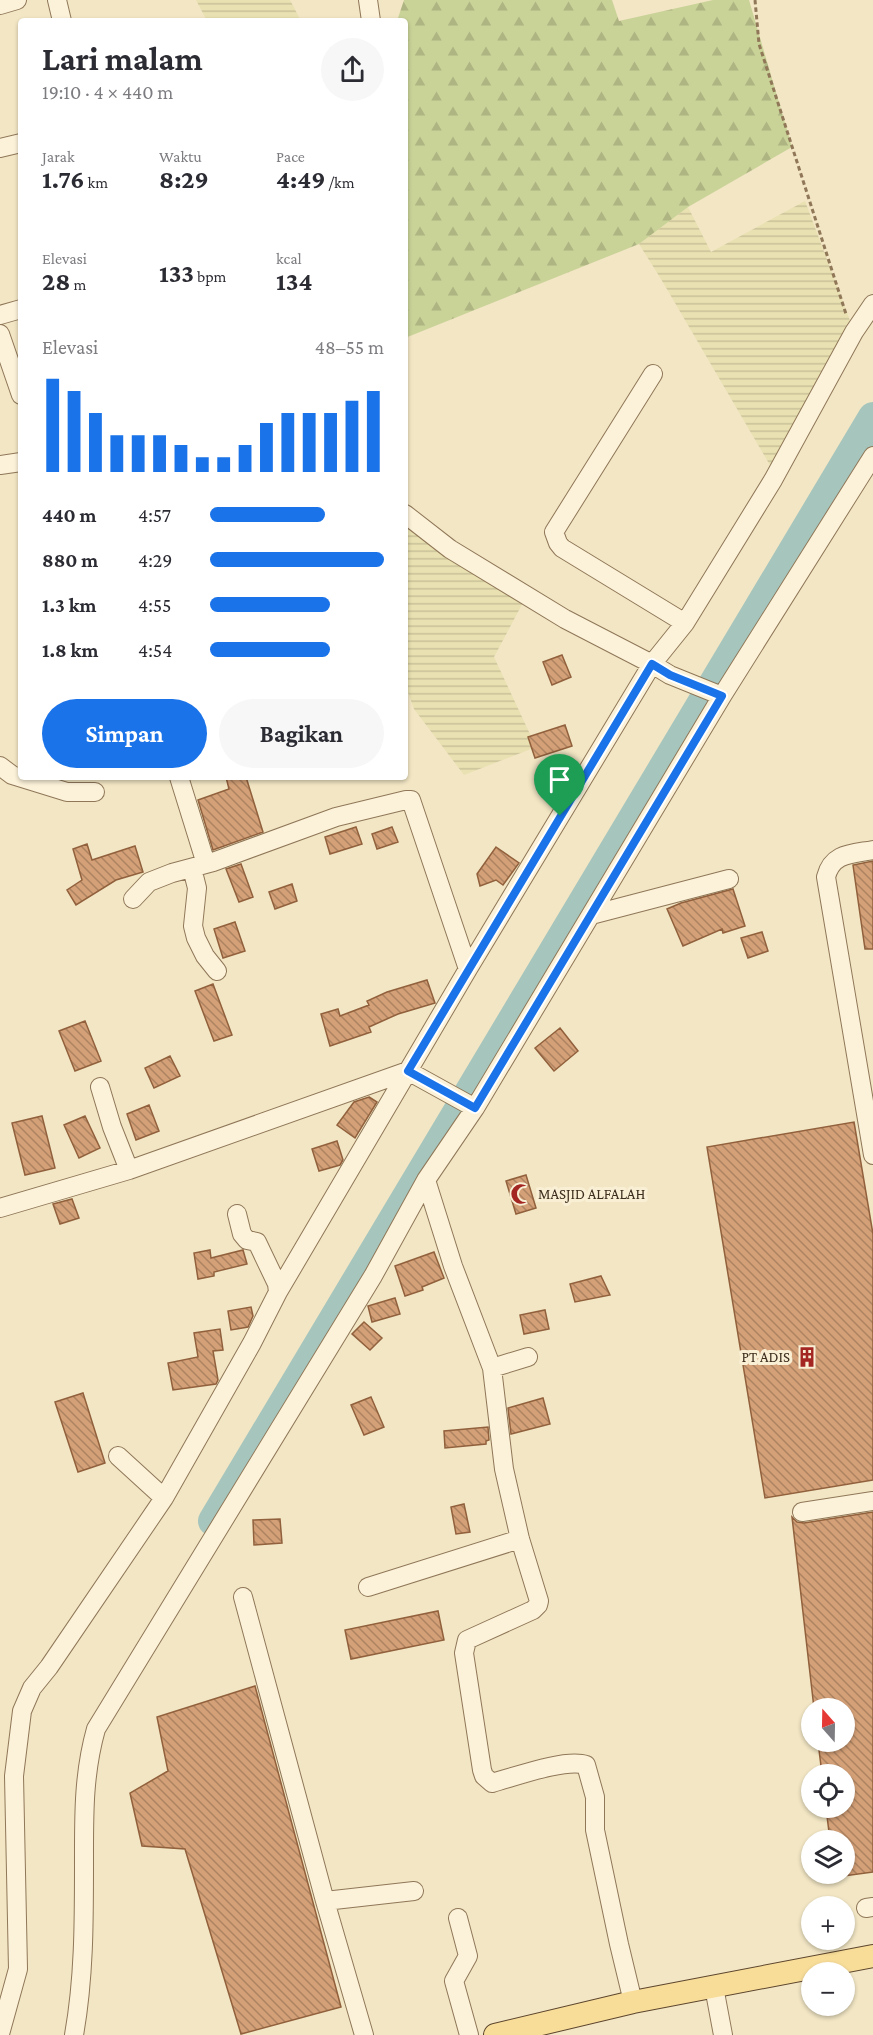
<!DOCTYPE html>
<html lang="id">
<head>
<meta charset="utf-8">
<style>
  body { margin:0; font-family:"Crimson Pro",serif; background:#f7f7f7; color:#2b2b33; height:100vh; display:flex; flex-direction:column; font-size:22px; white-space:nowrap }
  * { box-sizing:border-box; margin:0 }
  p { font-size:20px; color:#7c7c81 }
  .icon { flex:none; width:33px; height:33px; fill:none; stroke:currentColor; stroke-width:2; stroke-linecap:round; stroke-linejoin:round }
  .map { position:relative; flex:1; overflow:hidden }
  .panel { position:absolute; left:18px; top:18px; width:390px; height:762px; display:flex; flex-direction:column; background:#fff; border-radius:6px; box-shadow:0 2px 4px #0004 }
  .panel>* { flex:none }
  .needle { width:39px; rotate:340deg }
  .tools { position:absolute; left:801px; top:1698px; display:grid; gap:12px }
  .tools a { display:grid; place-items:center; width:54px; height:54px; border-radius:50%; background:#fff; box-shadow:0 2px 4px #0004; font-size:30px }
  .pin { position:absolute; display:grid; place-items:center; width:51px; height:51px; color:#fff; margin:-62px -26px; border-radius:50% 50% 50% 0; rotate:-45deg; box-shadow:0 0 6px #0007 }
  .pin .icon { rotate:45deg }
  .round { display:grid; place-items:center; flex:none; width:63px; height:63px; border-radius:32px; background:#f7f7f7 }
  .summary { display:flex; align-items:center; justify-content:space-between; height:102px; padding:0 24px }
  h1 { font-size:33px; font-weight:700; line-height:45px }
  .figures { display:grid; grid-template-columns:repeat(3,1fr); gap:9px; height:102px; padding:6px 24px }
  .figures div { display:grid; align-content:center }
  .figures b { font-size:26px; font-weight:700 }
  .figures small { font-size:16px; font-weight:400 }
  .figures p { font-size:16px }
  .chart { height:168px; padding:12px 24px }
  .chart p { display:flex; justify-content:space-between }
  .chart svg { width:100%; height:108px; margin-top:6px; stroke:#1a73e8; stroke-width:6 }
  .primary-button { display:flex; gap:12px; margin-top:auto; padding:12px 24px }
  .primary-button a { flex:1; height:69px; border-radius:36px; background:#1a73e8; color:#fff; font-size:24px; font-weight:700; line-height:69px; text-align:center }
  .primary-button a+a { background:#f7f7f7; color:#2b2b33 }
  ul { padding:0 24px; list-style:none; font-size:20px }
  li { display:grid; grid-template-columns:96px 72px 1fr; align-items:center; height:45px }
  li i { height:15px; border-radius:8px; background:#1a73e8 }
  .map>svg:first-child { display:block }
  .farmland { fill:url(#farmland-rules) }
  .forest { fill:url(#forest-firs) }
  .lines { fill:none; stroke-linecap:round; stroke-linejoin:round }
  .river { stroke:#a6c5bd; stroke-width:30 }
  .building { fill:url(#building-back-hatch); stroke:#91603c; stroke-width:1.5 }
  .minor-casing { stroke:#8f7758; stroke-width:20 }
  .major-casing { stroke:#5d452d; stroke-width:24 }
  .path { stroke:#8f7758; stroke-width:3; stroke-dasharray:4.5 3; stroke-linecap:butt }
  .minor { stroke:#fcf2d9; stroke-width:18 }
  .major { stroke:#f8dd99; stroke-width:22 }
  .route-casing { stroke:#fff; stroke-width:12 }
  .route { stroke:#1a73e8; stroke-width:8 }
  .labels { text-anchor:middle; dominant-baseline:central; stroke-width:6; stroke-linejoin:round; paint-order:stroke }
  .poi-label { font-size:15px; fill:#3e2e1e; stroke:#f9efd5; text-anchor:start }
</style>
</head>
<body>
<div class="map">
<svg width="873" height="2035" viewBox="0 0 873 2035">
  <defs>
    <pattern id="farmland-rules" width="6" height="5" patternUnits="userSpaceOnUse" patternTransform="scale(1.5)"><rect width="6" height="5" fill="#e9e1b1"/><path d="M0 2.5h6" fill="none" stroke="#c9c198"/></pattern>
    <pattern id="forest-firs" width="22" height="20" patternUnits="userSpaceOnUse" patternTransform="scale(1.5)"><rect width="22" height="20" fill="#c9d297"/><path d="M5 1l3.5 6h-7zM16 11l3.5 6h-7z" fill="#aeb582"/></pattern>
    <pattern id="building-back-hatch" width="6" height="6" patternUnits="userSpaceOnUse" patternTransform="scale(1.5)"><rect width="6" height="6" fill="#d4a077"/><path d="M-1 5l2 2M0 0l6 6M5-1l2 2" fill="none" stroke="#ad8361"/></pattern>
  </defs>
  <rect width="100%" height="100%" fill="#f2e6c4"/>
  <path class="farmland" d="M196,0H290L301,21H207Z
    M805,201L852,326L774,472L661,279L639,244L688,207L711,252Z
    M405,520L528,593L494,657L536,747L464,775L414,709L405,684Z"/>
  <path class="forest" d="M404,0H612L619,21L713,0H749L792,147L688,207L639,244L405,338V21H397Z"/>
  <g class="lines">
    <path class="river" d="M213,1521L873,417"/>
  </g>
  <path class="building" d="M562,655L571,677L552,685L543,662Z
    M565,725L572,746L535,758L528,737Z
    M226,777H246L263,832L213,850L198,800L229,789Z
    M356,827L362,844L330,854L325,837Z
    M392,827L398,842L377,849L372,834Z
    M87,844L92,860L135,846L143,872L116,880L76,905L67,890L82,880L73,849Z
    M496,847L519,863L503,885L496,880L480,886L477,874Z
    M873,861V949H865L853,865Z
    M241,864L253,897L239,902L226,869Z
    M292,884L297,901L275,909L269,892Z
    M733,889L745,926L723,933L722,929L683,946L667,909L681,903Z
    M235,922L245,951L223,958L214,929Z
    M762,932L768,951L748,958L741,938Z
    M427,980L435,1003L398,1014L369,1027L371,1032L330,1046L321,1014L338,1009L340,1016L369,1005L367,1001L387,992Z
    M213,984L232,1035L214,1041L195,991Z
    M85,1021L101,1061L75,1071L59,1031Z
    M560,1028L578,1051L554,1071L535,1048Z
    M170,1056L180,1076L154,1088L145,1068Z
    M369,1097L377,1102L355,1138L337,1125L354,1102Z
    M149,1105L159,1131L136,1140L127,1114Z
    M42,1116L55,1168L25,1175L12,1123Z
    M85,1116L100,1148L79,1158L64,1125Z
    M854,1122L873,1234V1480L765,1498L707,1147Z
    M337,1141L343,1160L340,1165L319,1171L312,1149Z
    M526,1175L536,1208L516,1214L506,1181Z
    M72,1199L79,1218L60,1224L53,1204Z
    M210,1250L211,1258L243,1250L247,1264L214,1272V1276L198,1279L194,1253Z
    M434,1252L444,1278L422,1287L423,1290L405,1296L395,1266Z
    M601,1276L610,1295L575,1302L570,1284Z
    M395,1298L400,1314L372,1322L368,1306Z
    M251,1307L253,1316L248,1327L231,1330L228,1311Z
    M545,1310L549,1329L524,1334L520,1315Z
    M364,1322L382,1338L370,1350L352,1334Z
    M220,1329L223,1350L213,1351L218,1380L216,1384L173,1390L168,1363L198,1357L194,1333Z
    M83,1393L105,1463L78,1472L55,1402Z
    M371,1397L384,1427L364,1435L351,1405Z
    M543,1398L550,1424L511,1434L508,1408Z
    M488,1427L489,1440L486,1441V1444L445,1448L444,1431Z
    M464,1504L470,1532L456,1534L451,1507Z
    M873,1512V1872L844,1876V1840H830L826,1808H844V1774H822L818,1742H844V1708H814L792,1517L797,1522L804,1523Z
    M280,1519L282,1543L254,1545L253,1520Z
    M438,1611L444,1640L351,1659L345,1630Z
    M255,1686L341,2007L241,2034L185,1849L142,1846L130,1793L168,1771L157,1717Z"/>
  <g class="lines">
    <g class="minor-casing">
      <path id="minor" d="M57,0L62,21
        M368,0L371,21
        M0,5L17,0
        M0,148L21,143
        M0,315L21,309
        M0,334L21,395
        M653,374L554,532L558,543L562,548L685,623
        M0,465L21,462
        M405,514L450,549L565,619L652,664L670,675L722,696
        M0,766L12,775L67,792H95
        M179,777L206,864
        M873,850C851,854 832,853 826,877L873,1155
        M192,868L197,888L193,926L196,938L205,956L217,971
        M133,899L149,882L172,873L213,862L336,817L406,800H411L468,969
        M591,915L729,879
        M100,1087L112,1127L129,1170
        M426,1180L453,1266L492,1368L504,1469L520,1539L539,1601L538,1605L533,1610L467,1640L464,1653L482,1770L484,1776L492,1783C514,1777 566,1758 586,1765L595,1797V1830L619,1944L633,2002
        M0,1208L129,1170L408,1071L475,1108
        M237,1214L242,1234L247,1240L257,1242L277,1284L278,1292
        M492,1368L528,1357
        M118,1456L164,1498
        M802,1512L873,1501
        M368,1587L520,1539
        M243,1597L325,1901L364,2035
        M325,1901L414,1891
        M866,1908L873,1907
        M458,1918L468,1956L454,1981L469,2035
        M714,1987L723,2035
        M0,2034L18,1969L14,1776L22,1711L32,1688L49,1667L164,1498L252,1343L278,1292L468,969L652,664L685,623L773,480L854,332L873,304
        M74,2035C84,1979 84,1922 84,1865C84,1818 83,1775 96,1729L373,1276L426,1180L475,1108L722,696L873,456"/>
    </g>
    <g class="major-casing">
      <path id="major" d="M495,2035L633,2002L873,1956"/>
    </g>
    <path class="path" d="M755,0L759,44L846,314"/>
    <use href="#minor" class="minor"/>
    <use href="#major" class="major"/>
  </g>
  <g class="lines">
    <g class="route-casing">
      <path id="route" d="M652,664L670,675L722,696L475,1108L408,1071Z"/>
    </g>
    <use href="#route" class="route"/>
  </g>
  <defs>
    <g id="mosque-bare" transform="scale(1.62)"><path d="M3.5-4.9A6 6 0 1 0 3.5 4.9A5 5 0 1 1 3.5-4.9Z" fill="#a42622" stroke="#f9efd5" stroke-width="2.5" paint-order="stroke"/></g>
    <g id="building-bare" transform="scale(1.62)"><path d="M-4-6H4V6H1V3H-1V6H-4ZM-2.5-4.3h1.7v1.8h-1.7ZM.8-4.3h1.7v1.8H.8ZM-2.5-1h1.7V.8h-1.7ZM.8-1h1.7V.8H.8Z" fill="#a42622" stroke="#f9efd5" stroke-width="2.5" paint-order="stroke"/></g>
  </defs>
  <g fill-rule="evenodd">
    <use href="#mosque-bare" x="521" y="1194"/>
    <use href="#building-bare" x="807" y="1357"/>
  </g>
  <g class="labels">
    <g class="poi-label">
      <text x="538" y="1194">MASJID ALFALAH</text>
      <text x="790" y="1357" text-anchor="end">PT ADIS</text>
    </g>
  </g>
</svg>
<div class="tools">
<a><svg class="needle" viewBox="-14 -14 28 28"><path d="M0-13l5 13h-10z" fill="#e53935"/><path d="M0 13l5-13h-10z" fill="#7c7c81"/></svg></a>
<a><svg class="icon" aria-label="locate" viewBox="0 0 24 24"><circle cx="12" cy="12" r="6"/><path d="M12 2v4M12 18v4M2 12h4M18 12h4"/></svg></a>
<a><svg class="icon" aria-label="layers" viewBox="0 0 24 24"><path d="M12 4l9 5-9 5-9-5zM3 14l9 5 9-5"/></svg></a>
<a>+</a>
<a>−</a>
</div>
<div class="pin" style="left:560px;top:816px;background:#1e9e55"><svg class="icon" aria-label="arrive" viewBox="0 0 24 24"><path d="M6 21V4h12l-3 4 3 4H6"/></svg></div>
<section class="panel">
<div class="summary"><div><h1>Lari malam</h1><p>19:10 · 4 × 440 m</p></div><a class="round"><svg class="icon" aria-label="share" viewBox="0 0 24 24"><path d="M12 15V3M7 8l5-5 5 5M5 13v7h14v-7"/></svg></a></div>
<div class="figures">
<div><p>Jarak</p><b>1.76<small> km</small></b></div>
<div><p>Waktu</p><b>8:29</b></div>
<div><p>Pace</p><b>4:49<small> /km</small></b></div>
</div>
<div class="figures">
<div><p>Elevasi</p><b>28<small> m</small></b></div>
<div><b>133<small> bpm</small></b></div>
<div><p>kcal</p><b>134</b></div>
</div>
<div class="chart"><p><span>Elevasi</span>48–55 m</p>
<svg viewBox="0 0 160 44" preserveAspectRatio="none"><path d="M5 44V6M15 44V11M25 44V20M35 44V29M45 44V29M55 44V29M65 44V33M75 44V38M85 44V38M95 44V33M105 44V24M115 44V20M125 44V20M135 44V20M145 44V15M155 44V11"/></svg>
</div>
<ul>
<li><b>440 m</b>4:57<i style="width:66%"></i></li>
<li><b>880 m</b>4:29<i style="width:100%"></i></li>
<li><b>1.3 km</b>4:55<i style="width:69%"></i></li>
<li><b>1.8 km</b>4:54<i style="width:69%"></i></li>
</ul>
<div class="primary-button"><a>Simpan</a><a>Bagikan</a></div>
</section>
</div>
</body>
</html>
